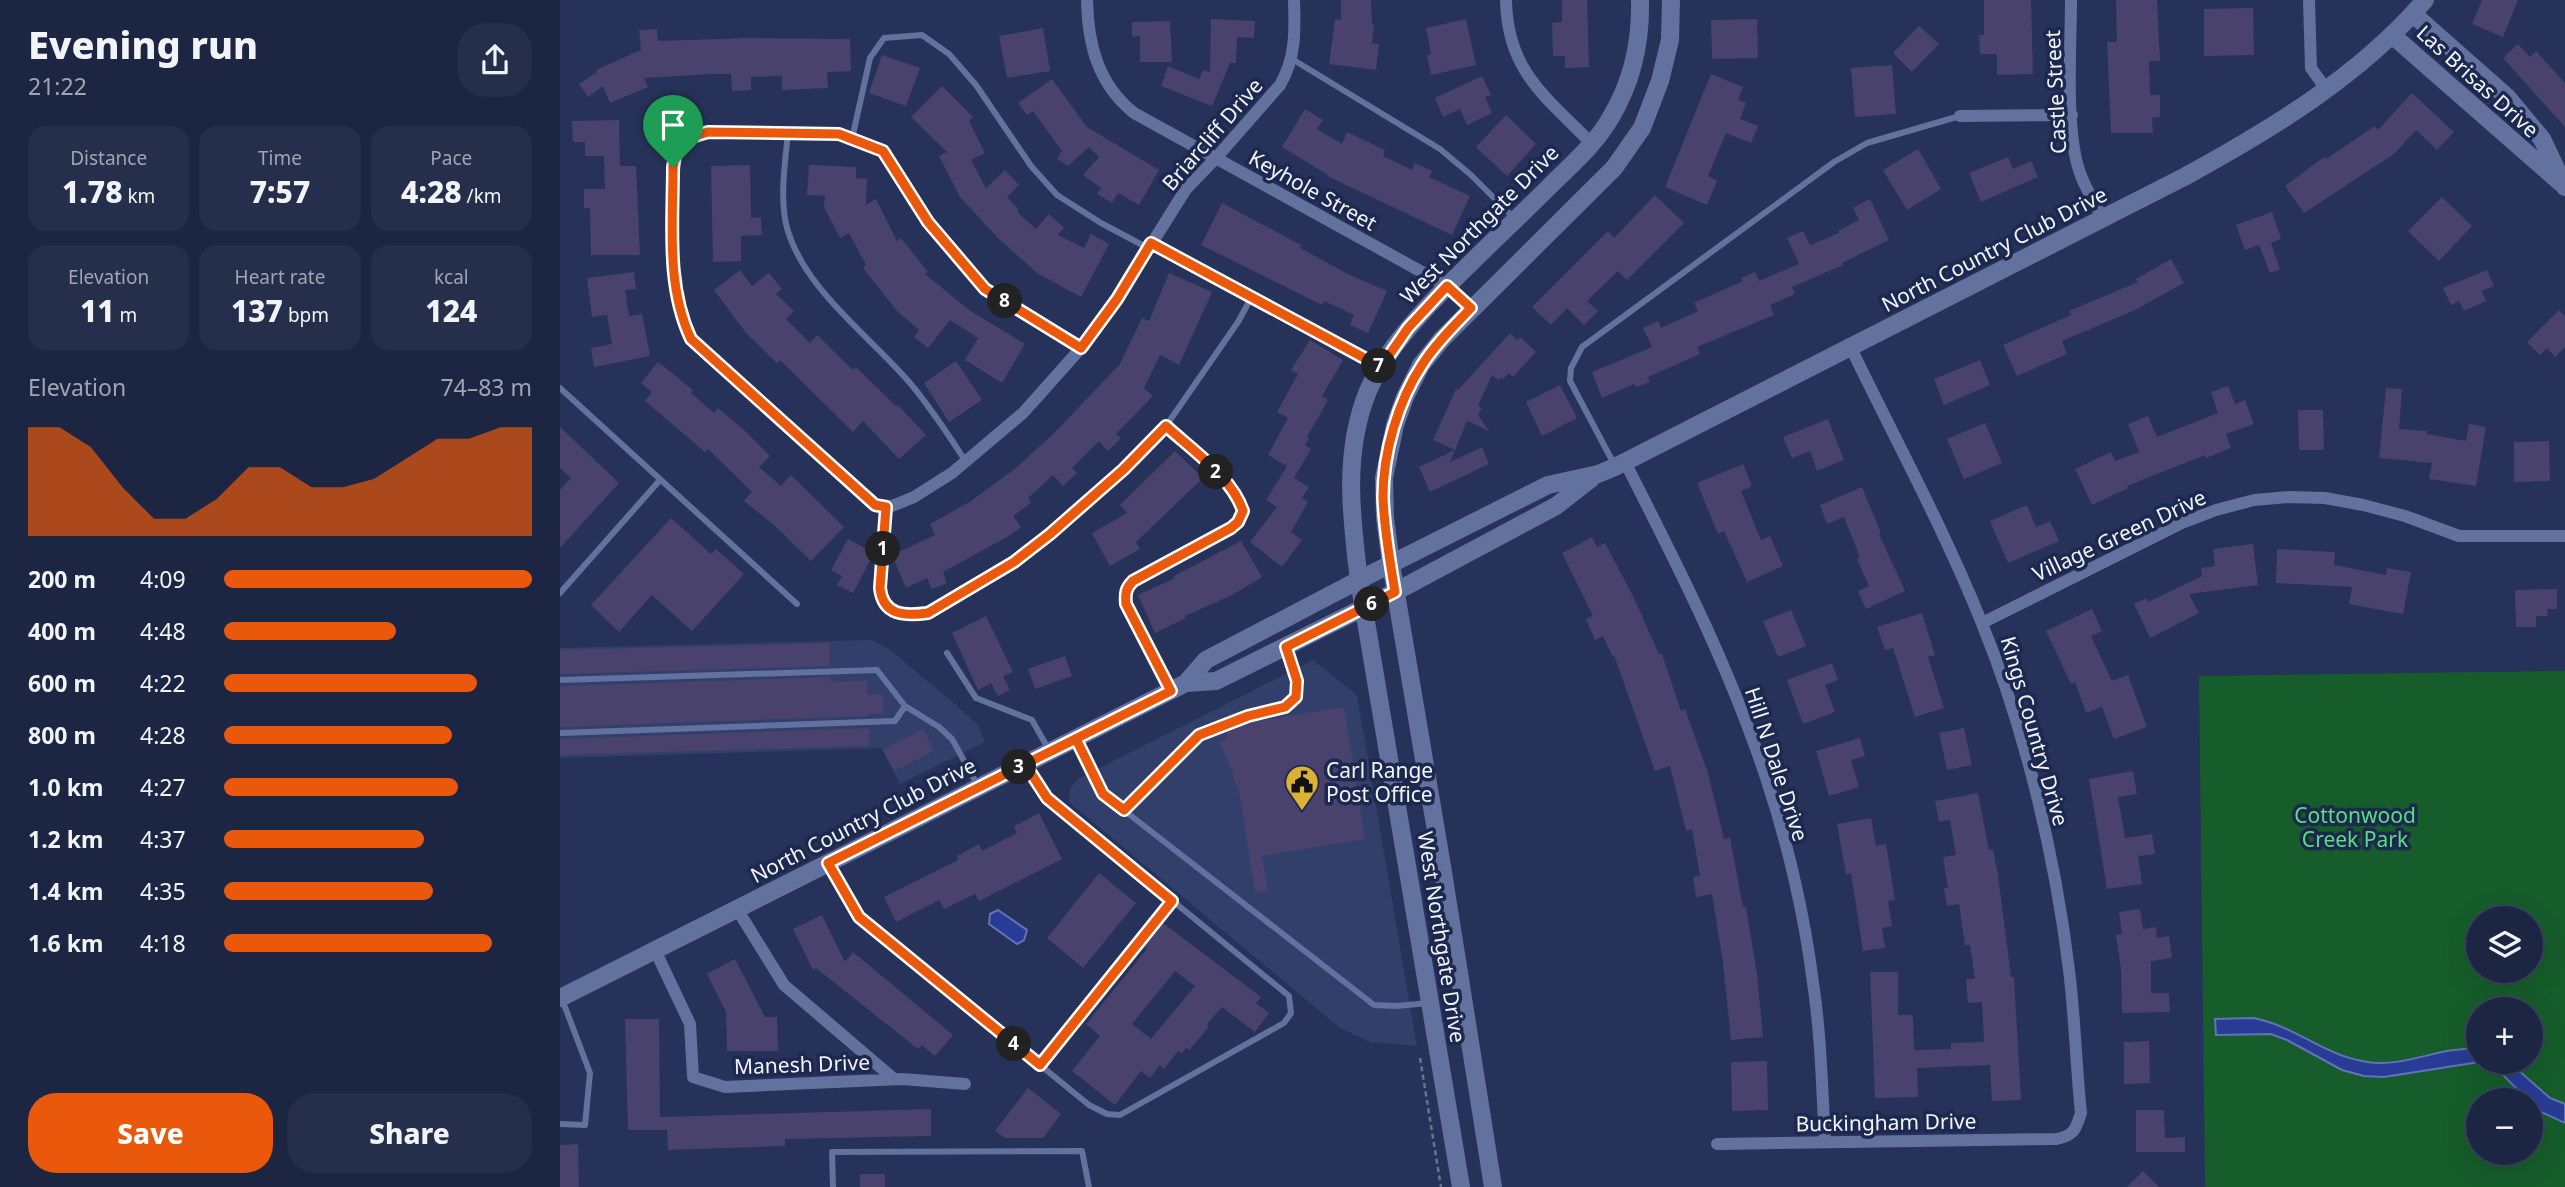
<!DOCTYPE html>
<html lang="en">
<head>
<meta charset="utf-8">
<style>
  body { margin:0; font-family:"Noto Sans",sans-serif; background:#252e4a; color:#f1f3f6; height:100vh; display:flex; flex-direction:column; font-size:26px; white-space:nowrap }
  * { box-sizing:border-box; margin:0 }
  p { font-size:23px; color:#a0a5b2 }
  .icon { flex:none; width:38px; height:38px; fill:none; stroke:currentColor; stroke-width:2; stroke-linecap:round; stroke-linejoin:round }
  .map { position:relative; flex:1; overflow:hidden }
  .drawer { display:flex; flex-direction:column; background:#1c2643; width:560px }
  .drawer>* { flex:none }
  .tools { position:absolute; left:1906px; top:906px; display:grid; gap:14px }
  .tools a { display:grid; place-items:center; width:77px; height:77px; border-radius:50%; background:#1c2643; box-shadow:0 7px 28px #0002,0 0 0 2px #3a435c; font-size:35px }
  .pin { position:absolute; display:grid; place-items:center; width:60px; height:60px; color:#fff; margin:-72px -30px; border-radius:50% 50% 50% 0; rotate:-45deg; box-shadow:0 0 7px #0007 }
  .pin .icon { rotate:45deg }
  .km { position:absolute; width:35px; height:35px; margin:-18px; border-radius:50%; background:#222; color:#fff; font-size:19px; line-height:35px; text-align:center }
  .round { display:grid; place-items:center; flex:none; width:74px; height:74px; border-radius:28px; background:#252e4a }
  .summary { display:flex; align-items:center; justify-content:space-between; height:119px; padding:0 28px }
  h1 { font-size:38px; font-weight:800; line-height:52px }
  .figures { display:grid; grid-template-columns:repeat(3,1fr); gap:10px; height:119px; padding:7px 28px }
  .figures div { display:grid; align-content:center; border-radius:18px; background:#252e4a; text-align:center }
  .figures b { font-size:30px; font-weight:800 }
  .figures small { font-size:19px; font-weight:400 }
  .figures p { font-size:19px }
  .chart { height:196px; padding:14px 28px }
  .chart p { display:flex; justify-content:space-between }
  .chart svg { width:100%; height:126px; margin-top:7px; fill:#ea580c; opacity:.7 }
  .action { display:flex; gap:14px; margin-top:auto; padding:14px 28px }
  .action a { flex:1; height:80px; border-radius:28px; background:#ea580c; color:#fff; font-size:28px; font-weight:800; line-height:80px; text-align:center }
  .action a+a { background:#252e4a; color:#f1f3f6 }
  ul { padding:0 28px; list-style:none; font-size:23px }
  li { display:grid; grid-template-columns:112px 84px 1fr; align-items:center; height:52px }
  li i { height:18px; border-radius:9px; background:#ea580c }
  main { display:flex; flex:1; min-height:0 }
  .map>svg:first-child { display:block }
  .built { fill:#313f6a }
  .green { fill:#165d2b; fill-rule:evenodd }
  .water { fill:#283c97; stroke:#6473b6; stroke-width:2 }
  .building { fill:#48426d; fill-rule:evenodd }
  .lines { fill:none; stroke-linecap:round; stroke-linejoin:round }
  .path { stroke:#6a7390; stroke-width:2.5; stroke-dasharray:5 3.5; stroke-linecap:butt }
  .lane { stroke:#62719d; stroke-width:6 }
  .street { stroke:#62719d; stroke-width:12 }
  .secondary { stroke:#62719d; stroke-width:18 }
  .route-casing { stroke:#fff; stroke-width:14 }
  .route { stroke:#ea580c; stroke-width:9 }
  .labels { text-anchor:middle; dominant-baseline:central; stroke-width:7; stroke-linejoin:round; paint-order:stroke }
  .street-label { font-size:21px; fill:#f0f4fe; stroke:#1c284e }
  .poi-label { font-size:21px; fill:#f0f4fe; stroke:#1c284e; text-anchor:start }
  .park-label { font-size:21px; fill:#59de7b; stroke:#1c284e }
</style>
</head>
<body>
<main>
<section class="drawer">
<div class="summary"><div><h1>Evening run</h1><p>21:22</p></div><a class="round"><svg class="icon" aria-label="share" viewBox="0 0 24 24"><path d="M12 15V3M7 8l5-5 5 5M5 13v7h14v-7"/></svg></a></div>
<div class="figures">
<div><p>Distance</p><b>1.78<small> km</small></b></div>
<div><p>Time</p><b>7:57</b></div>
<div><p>Pace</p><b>4:28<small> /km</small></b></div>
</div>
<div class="figures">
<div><p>Elevation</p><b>11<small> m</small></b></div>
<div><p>Heart rate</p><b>137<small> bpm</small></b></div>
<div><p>kcal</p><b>124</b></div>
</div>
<div class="chart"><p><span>Elevation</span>74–83 m</p>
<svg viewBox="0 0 160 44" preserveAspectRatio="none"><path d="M0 44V6L10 6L20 13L30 27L40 38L50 38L60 31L70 20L80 20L90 27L100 27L110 24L120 17L130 10L140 10L150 6L160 6V44z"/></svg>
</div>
<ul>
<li><b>200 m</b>4:09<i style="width:100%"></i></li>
<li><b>400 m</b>4:48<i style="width:56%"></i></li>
<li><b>600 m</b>4:22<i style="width:82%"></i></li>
<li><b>800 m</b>4:28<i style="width:74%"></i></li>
<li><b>1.0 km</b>4:27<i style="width:76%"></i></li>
<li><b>1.2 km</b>4:37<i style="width:65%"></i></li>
<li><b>1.4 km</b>4:35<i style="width:68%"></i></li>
<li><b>1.6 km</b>4:18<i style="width:87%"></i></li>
</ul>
<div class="action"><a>Save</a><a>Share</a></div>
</section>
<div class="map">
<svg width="2005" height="1187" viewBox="0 0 2005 1187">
  <rect width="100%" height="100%" fill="#263259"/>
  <path class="built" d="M311,640L329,649L396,705L418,725L425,742L340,784L321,748L0,758V648Z
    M753,660L797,695L857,1046L810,1042L780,1028L509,802L510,788L518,779Z"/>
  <path class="green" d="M2005,671V1187H1645L1639,676ZM1918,919H1970V971H1918ZM1918,1010H1970V1062H1918ZM1918,1101H1970V1153H1918Z"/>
  <path class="water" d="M438,910L467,930L464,940L457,944L429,924L430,914Z
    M1693,1018C1736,1026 1762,1055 1807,1062C1844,1068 1881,1046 1918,1049V1062H1949L1990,1098L2005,1104V1123L1979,1111L1942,1074L1919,1062L1824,1077L1804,1076L1782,1070L1727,1040L1711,1034L1656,1035L1655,1019Z"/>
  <path class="building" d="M781,0H811L812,24H814L812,43L819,44L816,70L769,64L775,19L781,20Z
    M1002,0H1027L1029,67L1005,68V56H993L992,23L1002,22Z
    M1424,0H1471L1473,74L1437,75V54H1420L1419,35H1424Z
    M1556,0H1597L1600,61H1589L1590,95H1600V117L1592,118L1593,133H1551L1547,42H1557Z
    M1922,0H1958L1943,37L1912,24Z
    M1693,8L1694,55L1644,56V9Z
    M651,19L695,21L694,38L677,37L676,63H670L652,106L601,86L608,66L639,79L643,70L650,72Z
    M906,19L916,65L871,75L867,55L871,54L866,28Z
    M1197,19L1198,58L1152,59L1151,20Z
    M610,21L612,62H580V36L572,37V22Z
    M1359,26L1379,44L1352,72L1333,53Z
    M483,28L490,71L447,78L439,36Z
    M97,29L98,41L189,38L290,39L291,71L267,72L268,88L222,90V76L191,77V90L172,91L171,74H151L84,78L88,87L50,103L43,86L28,97L19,84L37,72L36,70L81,50L79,30Z
    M1958,44L1970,57L1976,51L2005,83V127L1943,58Z
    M322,55L360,68L346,106L309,93Z
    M1332,65L1336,114L1295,117L1291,68Z
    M1151,74L1183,87L1178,100L1186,103L1180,119L1198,126L1191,143L1166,133L1148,176L1157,181L1147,205L1105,187Z
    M922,76L931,95L925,97L932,113L907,125L900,109L883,117L875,98Z
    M492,79L527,127L599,170L579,205L558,193L552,203L537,194L541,188L523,175L539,157L529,147L508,166L497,159L502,151L473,111L467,115L458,103Z
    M382,86L413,117L409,121L425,153L411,160L426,188L445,170L459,185L447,197L459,210L457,212L476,229L489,214L504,228L498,235L524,248L531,234L549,244L521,297L477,273L438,238L400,197L379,156L387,152L351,117Z
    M1852,93L1894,132L1877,150L1856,130L1834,154L1744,213L1725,186L1764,157L1766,159L1815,126L1818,130Z
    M745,109L763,120L757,129L782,144L787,132L825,150L823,156L852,170L855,163L872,171L869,177L910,196L892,235L767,176L768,175L722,147Z
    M946,115L976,144L947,176L916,147Z
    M59,120L60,166H76L80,255H31L30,208H24V189H45L44,156H25V142H13L12,121Z
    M1358,149L1381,189L1347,210L1323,170Z
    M1448,157L1453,169L1471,161L1478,177L1421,202L1409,173Z
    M190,165L191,218L201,217L202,235L181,236V261L153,262L151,166Z
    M249,165L296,167V178L307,179L306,205L316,199L337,241L341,238L368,272L365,274L409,310L465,344L442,383L405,360L418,338L390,320L368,348L354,337L359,330L338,312L303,268L306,265L289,233L280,238L264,207L265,196L247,195Z
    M1095,195L1124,223L1067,280L1058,271L1027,301L1038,311L1024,325L1007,308L991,325L972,307L1048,231L1054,238Z
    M1882,197L1912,226L1879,261L1848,231Z
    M1310,199L1329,240L1282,263L1283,265L1232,287L1235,294L1210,305L1214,315L1137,347L1140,354L1088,377L1090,382L1076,387L1074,384L1042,398L1032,372L1092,347L1083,328L1098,321L1101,328L1138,311L1134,303L1183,281L1181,278L1195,272L1199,281L1239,264L1227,238L1243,231L1250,245L1279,233L1278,231L1299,220L1293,208Z
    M662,203L741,245L740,248L788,274L827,291L808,333L790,325L794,315L764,301L762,305L641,245Z
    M1712,212L1721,239L1711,243L1720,269L1710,273L1699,245L1685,250L1676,225Z
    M1611,259L1624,283L1573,311L1502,341L1507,354L1457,376L1443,345L1511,315L1509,311L1578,282L1576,279Z
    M180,270L192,286L209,273L222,289L216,294L234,311L226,319L250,343L257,335L293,370L296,367L336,406L338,405L366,435L339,459L303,421L293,432L220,360L217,363L186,333L154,290Z
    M1927,270L1934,286L1922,291L1926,301L1904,311L1899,301L1891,305L1883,288Z
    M74,272L76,289L65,290L69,316L82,314L90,356L34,367L31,348L52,344L47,315L32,317L27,278Z
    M609,273L652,292L619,365L600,355L584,388L593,396L556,434L561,438L548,451L539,441L512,468L517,473L503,486L493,475L468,498L471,503L453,516L461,527L449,536L383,572L387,583L372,589L367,578L346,588L332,555L375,535L370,524L411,501L456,468L495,432L560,364L582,318L589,321Z
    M1999,310L2005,316V347L1995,357L1987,348L1980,355L1967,342Z
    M950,333L957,340L960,337L976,352L953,377L949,373L943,379L941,377L938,380L932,375L918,406L922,408L918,415L929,431L907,421L890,462L922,447L929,464L870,492L859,467L895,450L873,440L896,389L898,390Z
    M750,340L783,360L762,396L768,400L747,437L749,438L745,445L751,449L734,478L749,487L742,498L748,502L731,532L742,540L722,567L690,542L717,507L706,500L727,466L708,455L728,418L717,412L738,374L731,370Z
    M1420,360L1430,385L1384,405L1374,379Z
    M396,361L422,400L389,422L364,383Z
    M98,362L133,390L131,393L154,413L158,408L182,428L210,456L199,467L221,486L231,475L284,527L251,561L214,525L184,501L192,492L148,449L145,452L85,401L92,392L81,383Z
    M1000,385L1017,418L982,436L966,402Z
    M1668,386L1675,404L1685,400L1694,424L1666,434L1671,448L1646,458L1645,455L1567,486L1568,488L1532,505L1515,469L1551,452L1555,461L1579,452L1568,424L1588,416L1597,437L1658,413L1651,392Z
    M1826,388L1842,389L1839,429L1867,431V434L1906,441L1909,424L1926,427L1916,486L1869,479L1872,463L1819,458Z
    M1738,410H1763L1764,450H1739Z
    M1268,419L1284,460L1257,471L1250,451L1232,458L1223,437Z
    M1425,423L1442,463L1404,479L1387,439Z
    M0,427L59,483L0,548V490L11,478L0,468Z
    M1989,441L1990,481L1954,482V442Z
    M615,451L643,478L576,542L580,549L550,566L532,533L567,513L560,505Z
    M1183,464L1192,486L1181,491L1201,540L1210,536L1223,566L1187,582L1164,531L1158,534L1137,483Z
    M1302,487L1321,533L1319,534L1345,591L1306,609L1298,591L1309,586L1297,559L1300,557L1284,517L1267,524L1260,505Z
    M1467,505L1476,527L1490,521L1499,541L1448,563L1430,521Z
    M111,518L151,554L156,549L184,574L132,631L92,595L59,632L31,605Z
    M1032,537L1037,547L1045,543L1074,598L1099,654H1102L1121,711L1125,709L1148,773L1164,839L1170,838L1183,907H1186L1197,974L1203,1037L1171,1040L1163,963L1152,894L1136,897L1133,877L1140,876L1132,829L1126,831L1110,766L1095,771L1054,655L1052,656L1043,636L1035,640L1026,619L1033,616L1002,553Z
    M288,539L314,553L293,593L277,585L282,576L271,570Z
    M681,541L702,577L672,595L625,616L626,618L595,633L578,595L615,578L614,576Z
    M1693,544L1698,585L1629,594L1639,613L1590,638L1574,604L1586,598L1588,602L1642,576L1641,568L1655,566L1653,549Z
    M1717,549L1775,552L1774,565L1826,575L1827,568L1851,572L1843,614L1789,604L1792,587L1716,583Z
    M1997,589V609H1987L1988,616H1976V627H1956L1955,590Z
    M1532,609L1542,631L1531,636L1552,681L1568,675L1587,727L1554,739L1542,707L1526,713L1515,682L1511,684L1486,631Z
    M1231,610L1246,646L1218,657L1203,621Z
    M1362,613L1375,655L1368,657L1384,708L1355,717L1333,648L1325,650L1317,627Z
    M426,616L453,672L443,676L450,690L438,696L431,683L418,690L392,633Z
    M269,643L270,666L0,674V650Z
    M505,656L512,676L475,689L468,669Z
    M1272,663L1278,680L1265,685L1275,712L1243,724L1227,680Z
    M270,677L271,682L307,681V695L323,694V713L308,714V716L0,727V686Z
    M784,707L805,839L702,856L708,891L695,893L678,785L675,786L672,770L659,742L667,738L666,731L686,723Z
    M309,728V746L0,755V739Z
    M1404,728L1412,765L1387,770L1379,733Z
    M363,729L374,751L334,771L323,750Z
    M1300,738L1305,756L1291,760L1299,787L1269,796L1256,751Z
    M1573,771L1577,794L1558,797L1565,838L1592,834L1595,854L1578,856L1582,884L1547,889L1529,779Z
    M1418,793L1429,850L1433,849L1438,875L1451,977H1454L1461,1100L1432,1101L1430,1065L1357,1068L1358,1097L1315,1098L1310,972H1338V1015H1353L1354,1050L1391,1049V1043L1424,1042L1422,1002L1408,1003L1406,979H1415L1410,945H1405L1399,904L1387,906L1384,888H1388L1383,857L1396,855L1390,820L1379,822L1375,801Z
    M479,813L502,859L419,901L415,894L384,909L379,900L336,922L324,897L398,860L397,856L419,844L422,851L457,833L454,826Z
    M1311,818L1316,846L1326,844L1335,900L1328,901L1332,926L1322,928L1325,948L1303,951L1291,873L1286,874L1277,824Z
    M539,873L576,903L523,968L487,938Z
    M1580,909L1583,929L1596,927L1597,938L1609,936L1612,958L1591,961V993H1609L1610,1012L1562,1013L1561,969L1556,935L1562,934L1559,912Z
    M262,915L285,962L293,952L393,1035L375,1056L362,1045L358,1049L256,968L253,970L233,929Z
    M603,923L701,997L696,1003L709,1013L695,1032L662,1007L647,1024L649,1027L629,1050L626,1048L622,1053L618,1051L604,1069L600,1065L590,1078L581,1071L555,1105L512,1071L540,1036L526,1024L587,949L584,947ZM615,971L635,986L591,1039L572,1024Z
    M175,959L205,1017H217L218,1051H167L166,1012L147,974Z
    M65,1019H99L100,1117L371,1109V1136L225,1139V1146L108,1150L107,1130H68Z
    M1589,1041L1590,1083L1564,1084V1042Z
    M1207,1061L1208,1110L1172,1111L1171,1062Z
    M468,1088L501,1114L483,1138H445L435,1131Z
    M1576,1110H1604L1605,1138L1625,1137V1152H1576Z
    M18,1144L19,1187H0V1145Z
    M1583,1171L1599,1187H1567Z
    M300,1174H325V1187H300Z"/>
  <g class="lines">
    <path class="path" d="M860,1058L881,1187"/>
    <path class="lane" d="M732,59L880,149L911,175L954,218
      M228,133C225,163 220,195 226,224C241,287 309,335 350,383C371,408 388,434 406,462
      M292,139L310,58L324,38L362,35L389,54L416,85L471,166L497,195L541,223L588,248
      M593,244L820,367
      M0,388L237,604
      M1054,464L1010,381L1011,368L1022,347L1274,162L1307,143L1400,116
      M326,507L321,598C331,613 351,619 368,613C387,606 407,592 424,581C492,538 550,484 606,426
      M0,593L100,480
      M387,653L416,698L472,720L489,750
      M0,680L317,670L345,706L379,727L392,739L418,786
      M609,688L566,604C565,593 566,588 573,581L671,528L678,522L683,511C673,479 630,449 606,426L678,322L691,298
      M0,733L335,721L345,706
      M517,740L543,794L814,1005L836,1006L869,1003
      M563,810L639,735L688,716L725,707L736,697L737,681L727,648
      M269,865L299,917L529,1105L547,1114L560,1115L724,1023L731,1013L729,996L487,798L466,766
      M480,1065L612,901
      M0,1124L25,1125L30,1073L2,999
      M273,1187L272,1152L522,1151L529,1187"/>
    <path class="street" d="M527,0C528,45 538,84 574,113L871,277L887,286L911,308
      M946,0C947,71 986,97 1032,144
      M1511,0C1511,47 1505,127 1519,170C1524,187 1535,203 1543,219
      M1749,0L1751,68L1766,89
      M1400,116L1512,115
      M521,348L425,289L368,222L323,151L279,134L148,132L125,139L117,145C110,200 106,289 131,339L315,505L332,506L354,497L392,473L463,413L521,348L557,299L626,189L656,158L720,85C736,58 735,31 734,0
      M1065,462C1118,566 1171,670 1207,781C1228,844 1245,918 1253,983C1261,1035 1262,1089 1265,1142
      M1422,623L1622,523L1656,510L1694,500L1729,497L1765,498L1803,505L1845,516L1899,536H2005
      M177,909L224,985L334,1079
      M95,950L130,1024L133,1077L165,1087L342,1079L405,1084
      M1157,1144L1496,1139C1514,1136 1516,1129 1521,1113C1516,1066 1515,1018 1509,970C1495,855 1465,729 1421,621C1383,527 1335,439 1291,348"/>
    <path class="secondary" d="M1853,14L1947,97L1982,139L2005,187
      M1832,35L2001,183
      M626,683L656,681L835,592L996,506L1032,478
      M0,998L626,683L646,660L799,580L988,485L1038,474L1055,467L1624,177C1710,130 1800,76 1865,0
      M901,1187L799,580C791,516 783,452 808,391C822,358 846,330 870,304C909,263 951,225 991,185C1012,164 1036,144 1051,117C1072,82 1081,41 1080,0
      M933,1187L882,866L831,564L825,518L824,478L835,425L845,397L861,365L882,339L1054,168L1082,128L1100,81L1110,40L1111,0"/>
  </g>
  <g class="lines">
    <g class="route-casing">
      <path id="route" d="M113,167C113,224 106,286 131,339L315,505L326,507L320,588C323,616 345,616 368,613L454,562L490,534L564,469L606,426C632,450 672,477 683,511L678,522L671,528L573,581C566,588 565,593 566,604L611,691L563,715L268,863L299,917L480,1065L612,901L487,798L465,764L516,739L543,794L564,810L639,735L688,716L725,707L736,697L737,681L726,647L835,592C830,561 824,529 823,497C823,453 838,401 862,365C875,344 894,326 911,308L887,286L848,328L821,367L591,243L557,299L521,348L425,289L368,222L323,151L279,134L148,132L125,139L117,145L113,167"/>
    </g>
    <use href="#route" class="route"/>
  </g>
  <defs>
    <g id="civic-pin" transform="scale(1.75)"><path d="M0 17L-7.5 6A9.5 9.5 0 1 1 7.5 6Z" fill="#dcb233" stroke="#1c284e"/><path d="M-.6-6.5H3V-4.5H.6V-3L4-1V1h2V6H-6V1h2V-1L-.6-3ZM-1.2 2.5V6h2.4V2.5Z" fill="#111"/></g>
  </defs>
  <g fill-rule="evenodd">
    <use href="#civic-pin" x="742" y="782"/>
  </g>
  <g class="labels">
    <g class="street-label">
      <text transform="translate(1918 81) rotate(42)">Las Brisas Drive</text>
      <text transform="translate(1495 92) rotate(-93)">Castle Street</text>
      <text transform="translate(652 134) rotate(-49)">Briarcliff Drive</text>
      <text transform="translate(753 190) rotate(29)">Keyhole Street</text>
      <text transform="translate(919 224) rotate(-45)">West Northgate Drive</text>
      <text transform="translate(1434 249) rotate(-27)">North Country Club Drive</text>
      <text transform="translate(1559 535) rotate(-25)">Village Green Drive</text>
      <text transform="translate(1475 731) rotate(74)">Kings Country Drive</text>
      <text transform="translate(1217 764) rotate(72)">Hill N Dale Drive</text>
      <text transform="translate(303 820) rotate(-27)">North Country Club Drive</text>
      <text transform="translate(882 937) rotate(81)">West Northgate Drive</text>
      <text transform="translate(242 1064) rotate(-2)">Manesh Drive</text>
      <text transform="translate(1326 1122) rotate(-1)">Buckingham Drive</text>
    </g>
    <g class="poi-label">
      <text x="766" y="770">Carl Range<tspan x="766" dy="24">Post Office</tspan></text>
    </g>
    <g class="park-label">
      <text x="1795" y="815">Cottonwood<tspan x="1795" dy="24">Creek Park</tspan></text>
    </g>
  </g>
</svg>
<div class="tools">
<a><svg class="icon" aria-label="layers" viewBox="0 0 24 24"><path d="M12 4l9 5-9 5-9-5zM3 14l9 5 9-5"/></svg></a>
<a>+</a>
<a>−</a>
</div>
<div class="pin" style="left:113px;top:167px;background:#1e9e55"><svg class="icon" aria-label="arrive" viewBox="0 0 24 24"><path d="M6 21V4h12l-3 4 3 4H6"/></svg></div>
<b class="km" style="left:323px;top:549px">1</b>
<b class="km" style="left:656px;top:472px">2</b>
<b class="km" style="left:459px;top:767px">3</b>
<b class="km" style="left:454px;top:1044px">4</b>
<b class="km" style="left:812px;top:604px">6</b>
<b class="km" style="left:819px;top:366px">7</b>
<b class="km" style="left:445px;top:301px">8</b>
</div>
</main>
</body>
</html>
